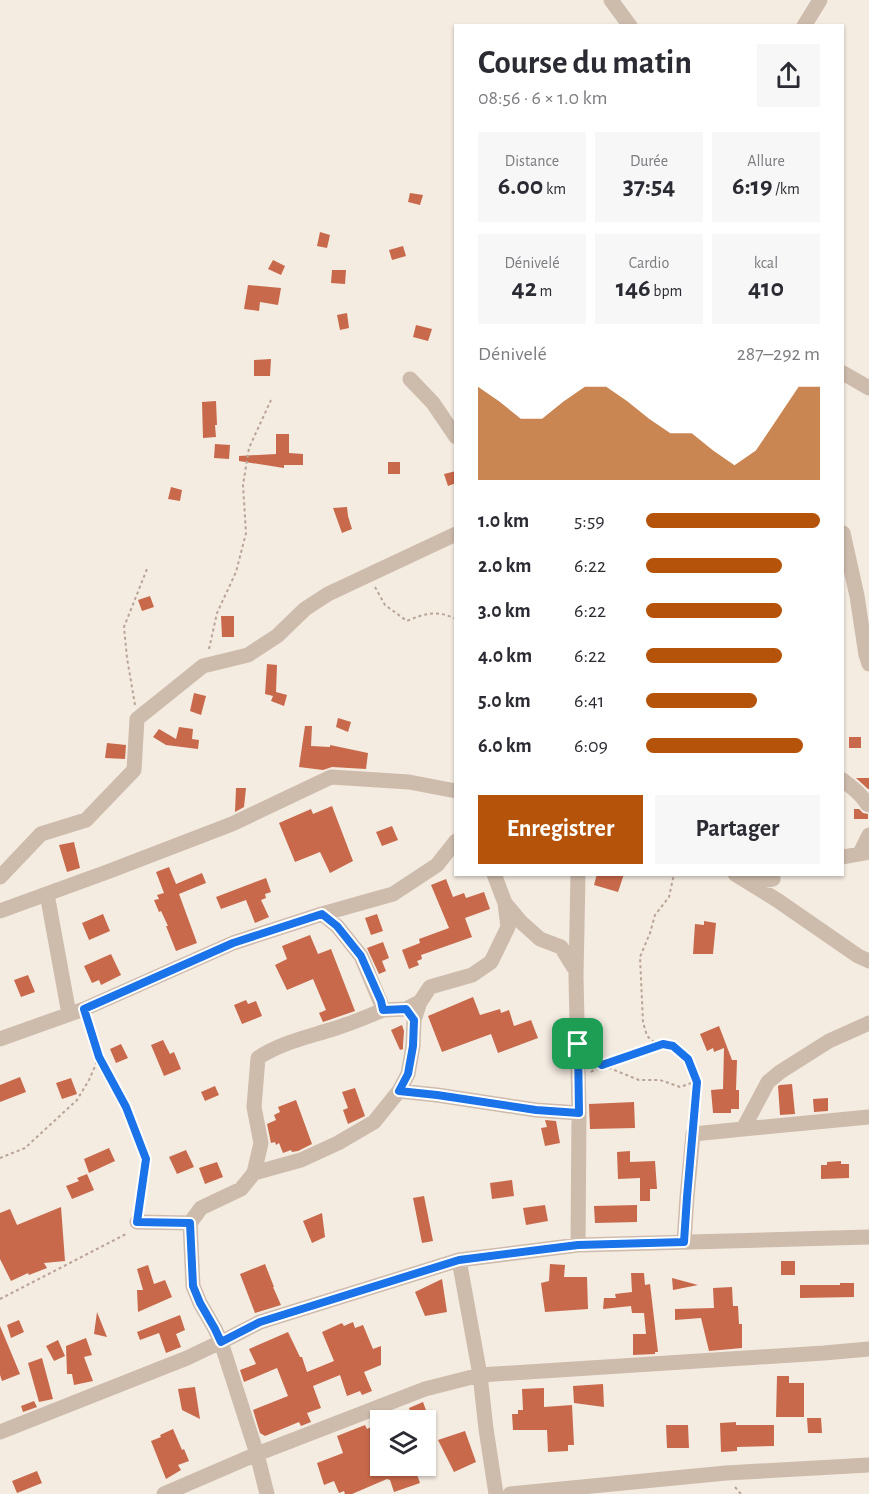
<!DOCTYPE html>
<html lang="fr">
<head>
<meta charset="utf-8">
<style>
  body { margin:0; font-family:"Alegreya Sans",sans-serif; background:#f7f7f7; color:#2b2b33; height:100vh; display:flex; flex-direction:column; font-size:22px; white-space:nowrap }
  * { box-sizing:border-box; margin:0 }
  p { font-size:20px; color:#7c7c81 }
  .icon { flex:none; width:33px; height:33px; fill:none; stroke:currentColor; stroke-width:2; stroke-linecap:round; stroke-linejoin:round }
  .map { position:relative; flex:1; overflow:hidden }
  .side { position:absolute; left:454px; top:24px; width:390px; height:852px; display:flex; flex-direction:column; background:#fff; border-radius:0px; box-shadow:0 2px 4px #0004 }
  .side>* { flex:none }
  .controls { position:absolute; left:370px; top:1410px; display:grid; gap:12px }
  .controls a { display:grid; place-items:center; width:66px; height:66px; border-radius:0px; background:#fff; box-shadow:0 2px 4px #0004; font-size:30px }
  .pin { position:absolute; display:grid; place-items:center; width:51px; height:51px; color:#fff; margin:-26px; border-radius:12px; box-shadow:0 3px 9px #0006 }
  .round { display:grid; place-items:center; flex:none; width:63px; height:63px; border-radius:0px; background:#f7f7f7 }
  .headline { display:flex; align-items:center; justify-content:space-between; height:102px; padding:0 24px }
  h1 { font-size:33px; font-weight:700; line-height:45px }
  .figures { display:grid; grid-template-columns:repeat(3,1fr); gap:9px; height:102px; padding:6px 24px }
  .figures div { display:grid; align-content:center; border-radius:0px; background:#f7f7f7; text-align:center }
  .figures b { font-size:26px; font-weight:700 }
  .figures small { font-size:16px; font-weight:400 }
  .figures p { font-size:16px }
  .chart { height:168px; padding:12px 24px }
  .chart p { display:flex; justify-content:space-between }
  .chart svg { width:100%; height:108px; margin-top:6px; fill:#b45309; opacity:.7 }
  .cta { display:flex; gap:12px; margin-top:auto; padding:12px 24px }
  .cta a { flex:1; height:69px; border-radius:0px; background:#b45309; color:#fff; font-size:24px; font-weight:700; line-height:69px; text-align:center }
  .cta a+a { background:#f7f7f7; color:#2b2b33 }
  ul { padding:0 24px; list-style:none; font-size:20px }
  li { display:grid; grid-template-columns:96px 72px 1fr; align-items:center; height:45px }
  li i { height:15px; border-radius:8px; background:#b45309 }
  .map>svg:first-child { display:block }
  .building { fill:#c8694b }
  .lines { fill:none; stroke-linecap:round; stroke-linejoin:round }
  .path { stroke:#b9a596; stroke-width:2; stroke-dasharray:3 3; stroke-linecap:butt }
  .minor { stroke:#cdbbac; stroke-width:15 }
  .route-casing { stroke:#fff; stroke-width:12 }
  .route { stroke:#1a73e8; stroke-width:8 }
</style>
</head>
<body>
<div class="map">
<svg width="869" height="1494" viewBox="0 0 869 1494">
  <rect width="100%" height="100%" fill="#f4ebe1"/>
  <path class="building" d="M410,193L423,195L420,205L408,202Z
    M320,232L330,235L327,248L317,246Z
    M403,246L406,256L392,260L389,250Z
    M273,260L285,266L281,275L268,269Z
    M332,270H346L345,284L331,283Z
    M248,285L281,288L278,305L260,302L259,311L244,309Z
    M347,313L349,328L340,330L337,315Z
    M416,325L432,329L428,341L413,337Z
    M271,359L270,376H254V360Z
    M216,401L217,425H215L216,437L203,438L202,402Z
    M276,434H289V453L303,454V465H284V468L239,461V456L276,454Z
    M215,444L230,445L229,459L214,458Z
    M388,462H400V474H388Z
    M456,471V483L448,486L444,474Z
    M171,487L182,490L180,501L168,499Z
    M347,507L348,516L352,529L342,533L333,508Z
    M150,596L154,607L142,611L138,600Z
    M221,616H234V637H222Z
    M267,664L277,665L276,692L287,695L284,706L271,701L273,696L265,694Z
    M194,693L206,696L201,715L190,711Z
    M338,718L351,722L348,732L336,727Z
    M305,726H312L311,746L330,747V745L368,753L366,769L332,767L323,770L299,767Z
    M179,727L193,729L192,739L199,740L198,749L166,745L153,737L159,729L176,739Z
    M849,737H861V748H849Z
    M107,743L126,745L125,759L105,758Z
    M856,778H869V789H868Z
    M236,788H246L244,807L235,812Z
    M332,806L353,861L330,873L320,852L295,862L279,823L311,809L313,814Z
    M854,809H859L863,813L868,814V819H854Z
    M392,826L398,840L382,846L376,832Z
    M74,842L80,868L67,872L59,845Z
    M169,867L176,884L202,873L206,883L179,894L197,943L176,951L166,926H168L161,911L159,912L154,900L159,899L157,895L164,893L156,872Z
    M597,874H624L618,892L594,885Z
    M266,878L271,892L265,894L266,898L261,900L269,917L255,923L246,900L221,909L216,897Z
    M446,879L453,897L464,893L466,898L484,892L490,909L465,918L472,937L421,955L422,959L417,961L419,965L409,969L402,950L420,943L419,939L449,928L431,885Z
    M103,914L110,931L89,940L82,923Z
    M377,914L383,931L371,935L365,918Z
    M704,921L716,923L713,954H693L695,924L704,925Z
    M310,935L318,954L331,949L355,1011L323,1022L319,1013L326,1010L313,979L287,990L275,965L287,959L282,946Z
    M383,942L389,958L382,961L386,971L379,974L367,948Z
    M111,954L121,975L101,985L99,980L92,983L84,966Z
    M28,975L35,992L21,997L14,980Z
    M473,997L480,1015L500,1009L501,1013L509,1010L514,1026L531,1020L538,1038L498,1053L491,1034L442,1052L428,1016Z
    M246,1000L248,1004L256,1001L262,1016L242,1024L234,1005Z
    M402,1025L404,1031L403,1045V1049L400,1050L391,1030Z
    M719,1026L732,1060H737L736,1090H739V1109H731V1113H713L711,1090L723,1089L724,1048L714,1052L713,1048L707,1051L700,1034Z
    M163,1040L170,1054L174,1052L181,1069L164,1076L151,1045Z
    M121,1044L128,1058L116,1063L110,1049Z
    M20,1077L26,1092L0,1102V1085Z
    M71,1078L77,1094L62,1099L56,1083Z
    M792,1084L795,1114L780,1115L778,1086L780,1085Z
    M215,1086L219,1095L205,1101L201,1092Z
    M355,1088L365,1116L348,1124L343,1110L348,1108L342,1092Z
    M828,1098V1111L814,1112L813,1099Z
    M296,1100L312,1144L298,1151L292,1152L291,1150L283,1153L279,1143L276,1145L275,1142L271,1143L267,1124L276,1120L274,1115L280,1112L278,1107Z
    M634,1102L635,1128L590,1129L589,1104Z
    M545,1120L556,1121L560,1143L545,1146L541,1128L547,1127Z
    M109,1148L115,1161L89,1173L84,1159Z
    M186,1150L194,1167L177,1174L169,1157Z
    M630,1151V1162L655,1161L657,1189H650V1201H640V1178L618,1179L617,1152Z
    M841,1161V1164H849V1178L821,1179V1165H827V1162Z
    M217,1162L223,1177L205,1184L199,1168Z
    M87,1174L94,1190L72,1199L66,1186L79,1181L77,1178Z
    M512,1180L514,1196L492,1199L490,1183Z
    M424,1196L433,1241L422,1243L413,1198Z
    M545,1205L548,1221L526,1225L523,1208Z
    M637,1205V1222L595,1223L594,1206Z
    M61,1207L65,1261L44,1263L47,1268L29,1275L28,1273L11,1281L0,1259V1213L10,1209L17,1225Z
    M322,1213L325,1237L312,1243L303,1221Z
    M781,1261H795V1275H781Z
    M265,1264L274,1287H273L281,1305L255,1313L240,1274Z
    M550,1264L565,1265L564,1277H587L588,1309L545,1312L541,1283L549,1281Z
    M148,1265L154,1284L165,1280L172,1297L138,1312L137,1290H143L137,1269Z
    M631,1273H644L645,1285L650,1284L658,1352H655V1354L633,1355V1334H646L644,1313H632L631,1306L603,1309L604,1298H616L615,1294L632,1292Z
    M672,1278L698,1285L673,1290Z
    M442,1279L447,1312L425,1316L415,1292Z
    M840,1283H854V1297L800,1298V1285H840Z
    M732,1287L733,1306H738L739,1324H742V1348L709,1351L701,1318L675,1320V1309L714,1308L713,1288Z
    M97,1312L107,1337L94,1334Z
    M180,1315L185,1330L176,1334L181,1347L166,1353L159,1333L140,1340L137,1332Z
    M19,1320L24,1332L11,1338L7,1325Z
    M353,1322L355,1328L363,1325L373,1349L381,1346V1365L364,1372L372,1391L362,1395L360,1391L347,1396L340,1375L313,1386L321,1408L307,1413L311,1422L301,1426L299,1422L265,1436L260,1433L253,1410L288,1396L277,1368L244,1382L240,1370L256,1364L249,1349L288,1332L300,1357H302L307,1372L334,1361L322,1332L342,1323L344,1326Z
    M0,1326L20,1374L2,1381L0,1375Z
    M86,1338L92,1355L84,1357L93,1381L74,1385L72,1374H67L66,1346Z
    M58,1340L65,1356L54,1361L46,1346Z
    M42,1358L53,1399L39,1402L28,1363Z
    M777,1376H789V1383H804V1417H776Z
    M603,1384L604,1407L574,1403L573,1386Z
    M195,1387L200,1419L182,1410L181,1405L178,1389Z
    M544,1388V1407L572,1405L574,1445H568V1451L548,1452L547,1430H513L512,1414H518V1410H523L522,1389Z
    M34,1401L37,1407L23,1412L21,1406Z
    M423,1402L427,1413L413,1419L409,1408Z
    M807,1418H821L822,1433H808Z
    M381,1422V1466H414L420,1483L394,1492L390,1480L387,1479L352,1494H345L344,1491L339,1493L334,1481L324,1485L317,1463L343,1453L337,1436L365,1425L367,1429Z
    M736,1422V1425H774V1446L737,1447V1451L721,1452L720,1423Z
    M666,1425H688L689,1448H667Z
    M173,1429L182,1450L184,1449L189,1461L178,1465L181,1470L166,1479L151,1441L161,1437L160,1435Z
    M465,1431L476,1462L454,1472L438,1440Z
    M37,1471L42,1483L17,1493L12,1481Z"/>
  <g class="lines">
    <path class="path" d="M375,587L385,605L407,621C425,613 438,610 456,619
      M209,649L217,613L236,572L246,533L243,485L249,448L271,400
      M135,705L127,658L124,627L147,569
      M659,1046L647,1036L643,1022L640,957L650,933L655,915L669,897L674,874
      M99,1057L126,1107L146,1159L140,1207
      M593,1059L602,1065L639,1080H660L680,1087L697,1081L694,1120
      M591,1072L602,1065L663,1044C685,1047 690,1064 697,1081
      M0,1158L25,1148L77,1100L89,1080L99,1057L88,1022
      M0,1299L128,1233
      M735,1487L741,1494"/>
    <path class="minor" d="M611,0L630,26
      M804,26L820,0
      M843,373L869,388
      M410,379L433,403L456,437
      M843,533L857,596L866,655L869,664
      M843,780C852,788 862,794 867,804L869,805
      M860,853L869,835
      M843,857L869,852
      M578,874L576,976L579,1113L578,1245
      M735,874L777,900L858,956L869,961
      M0,877L41,834L86,820L134,770L137,719L203,666L248,655L277,636L305,609L328,594L456,534
      M749,883L773,879V874
      M47,894L69,1014
      M505,903L521,922L540,939L561,947L576,971
      M0,911L107,872L232,824L331,777L409,782L456,791
      M322,914L337,926L361,956L380,1001L383,1010L406,1009L420,1002
      M0,1039L84,1009L233,943L322,914L393,894L437,865L456,841
      M399,1091L437,1095L536,1110L579,1113
      M743,1129L869,1117
      M254,1173L301,1160L338,1143L374,1122L399,1091L408,1074L413,1046L414,1020L420,1002L430,987L472,975L491,962L508,927L505,903L494,874
      M137,1222L190,1223L193,1286L200,1303L215,1329L221,1342L257,1454L425,1389L480,1375L459,1260
      M190,1223L201,1208L241,1189L254,1173L261,1143L254,1107L258,1058C280,1043 308,1037 333,1029C350,1024 366,1017 383,1010
      M684,1242L687,1197L693,1134L743,1129L768,1082L780,1072L829,1041L869,1023
      M0,1432L187,1358L231,1337L260,1322L459,1260L578,1245L869,1237
      M164,1494L257,1454L267,1494
      M496,1494L486,1429L480,1375L824,1353L869,1349
      M510,1494L726,1473L869,1465"/>
  </g>
  <g class="lines">
    <g class="route-casing">
      <path id="route" d="M322,914L337,926L361,956L381,1001L383,1010L406,1009L414,1020L413,1046L408,1074L399,1091L437,1095L536,1110L579,1113L578,1044L592,1059L602,1065L663,1044L673,1046L688,1059L697,1082L687,1197L684,1242L578,1245L459,1260L260,1322L221,1342L215,1329L200,1303L193,1286L190,1223L137,1222L146,1159L126,1107L99,1057L84,1009L233,943Z"/>
    </g>
    <use href="#route" class="route"/>
  </g>
</svg>
<div class="controls">
<a><svg class="icon" aria-label="layers" viewBox="0 0 24 24"><path d="M12 4l9 5-9 5-9-5zM3 14l9 5 9-5"/></svg></a>
</div>
<div class="pin" style="left:578px;top:1044px;background:#1e9e55"><svg class="icon" aria-label="arrive" viewBox="0 0 24 24"><path d="M6 21V4h12l-3 4 3 4H6"/></svg></div>
<section class="side">
<div class="headline"><div><h1>Course du matin</h1><p>08:56 · 6 × 1.0 km</p></div><a class="round"><svg class="icon" aria-label="share" viewBox="0 0 24 24"><path d="M12 15V3M7 8l5-5 5 5M5 13v7h14v-7"/></svg></a></div>
<div class="figures">
<div><p>Distance</p><b>6.00<small> km</small></b></div>
<div><p>Durée</p><b>37:54</b></div>
<div><p>Allure</p><b>6:19<small> /km</small></b></div>
</div>
<div class="figures">
<div><p>Dénivelé</p><b>42<small> m</small></b></div>
<div><p>Cardio</p><b>146<small> bpm</small></b></div>
<div><p>kcal</p><b>410</b></div>
</div>
<div class="chart"><p><span>Dénivelé</span>287–292 m</p>
<svg viewBox="0 0 160 44" preserveAspectRatio="none"><path d="M0 44V6L10 12L20 19L30 19L40 12L50 6L60 6L70 12L80 19L90 25L100 25L110 32L120 38L130 32L140 19L150 6L160 6V44z"/></svg>
</div>
<ul>
<li><b>1.0 km</b>5:59<i style="width:100%"></i></li>
<li><b>2.0 km</b>6:22<i style="width:78%"></i></li>
<li><b>3.0 km</b>6:22<i style="width:78%"></i></li>
<li><b>4.0 km</b>6:22<i style="width:78%"></i></li>
<li><b>5.0 km</b>6:41<i style="width:64%"></i></li>
<li><b>6.0 km</b>6:09<i style="width:90%"></i></li>
</ul>
<div class="cta"><a>Enregistrer</a><a>Partager</a></div>
</section>
</div>
</body>
</html>
